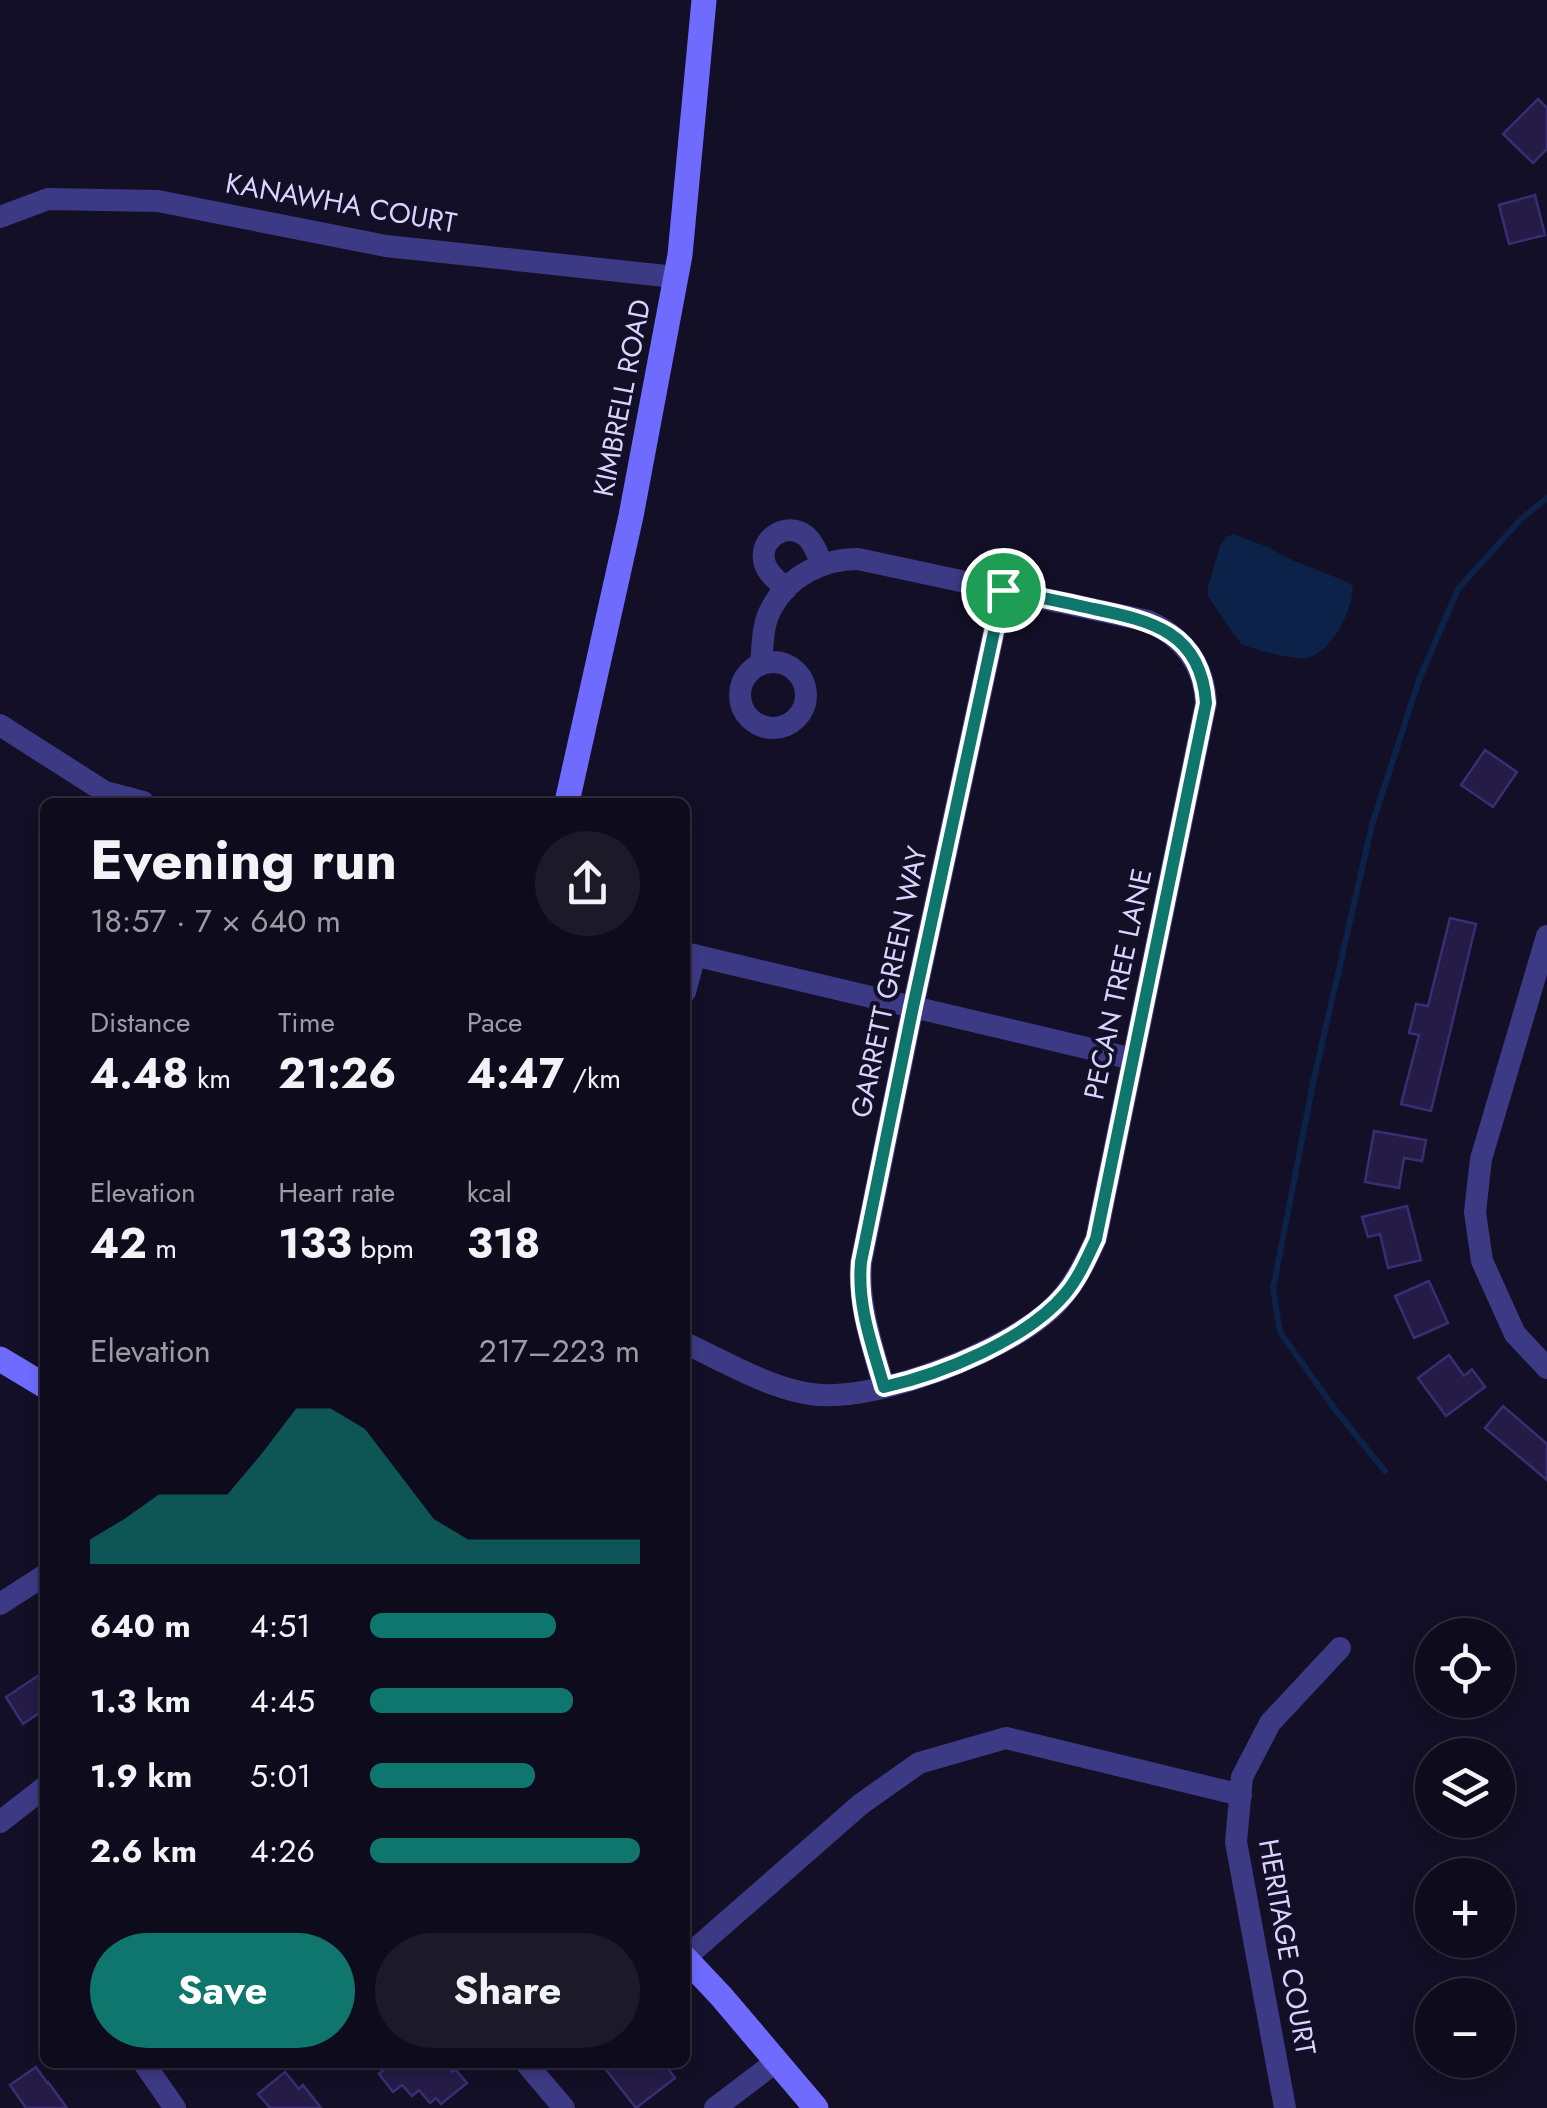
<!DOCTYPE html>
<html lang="en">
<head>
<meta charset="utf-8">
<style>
  body { margin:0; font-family:Jost,sans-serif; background:#1c1929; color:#f1f3f6; height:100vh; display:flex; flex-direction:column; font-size:38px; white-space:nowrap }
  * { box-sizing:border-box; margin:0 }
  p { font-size:32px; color:#9b9ba3 }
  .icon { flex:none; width:55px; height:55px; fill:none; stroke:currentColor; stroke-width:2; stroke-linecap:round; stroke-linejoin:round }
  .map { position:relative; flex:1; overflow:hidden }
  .details { position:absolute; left:40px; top:798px; width:650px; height:1270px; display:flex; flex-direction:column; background:#0e0b1c; border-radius:15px; box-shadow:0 5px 15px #0003,0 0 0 2px #2e2b3b }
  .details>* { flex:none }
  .tools { position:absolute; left:1415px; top:1618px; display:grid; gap:20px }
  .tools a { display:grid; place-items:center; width:100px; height:100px; border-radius:50%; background:#0e0b1c; box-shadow:0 5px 15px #0003,0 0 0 2px #2e2b3b; font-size:50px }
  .pin { position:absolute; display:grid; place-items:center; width:85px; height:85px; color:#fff; margin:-42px; border:5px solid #fff; border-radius:50%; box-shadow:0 2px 10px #0007 }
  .round { display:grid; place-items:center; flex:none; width:105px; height:105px; border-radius:52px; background:#1c1929 }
  .headline { display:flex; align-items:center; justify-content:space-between; height:170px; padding:0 50px }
  h1 { font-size:55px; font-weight:700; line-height:75px }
  .figures { display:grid; grid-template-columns:repeat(3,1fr); gap:15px; height:170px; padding:10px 50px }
  .figures div { display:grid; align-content:center }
  .figures b { font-size:42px; font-weight:700 }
  .figures small { font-size:28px; font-weight:400 }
  .figures p { font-size:28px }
  .chart { height:280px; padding:20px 50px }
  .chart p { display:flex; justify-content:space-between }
  .chart svg { width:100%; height:180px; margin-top:10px; fill:#0f766e; opacity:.7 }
  .cta { display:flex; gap:20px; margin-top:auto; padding:20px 50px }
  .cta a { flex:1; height:115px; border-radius:60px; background:#0f766e; color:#fff; font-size:40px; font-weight:700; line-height:115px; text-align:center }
  .cta a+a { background:#1c1929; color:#f1f3f6 }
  ul { padding:0 50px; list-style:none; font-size:32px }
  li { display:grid; grid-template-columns:160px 120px 1fr; align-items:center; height:75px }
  li i { height:25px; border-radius:12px; background:#0f766e }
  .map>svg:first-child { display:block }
  .water { fill:#0c2248 }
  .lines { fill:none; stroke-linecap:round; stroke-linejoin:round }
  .stream { stroke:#0c2248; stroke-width:6 }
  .building { fill:#241b47; stroke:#3b2d73; stroke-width:2.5 }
  .street { stroke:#3d3a85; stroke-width:22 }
  .secondary { stroke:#6f6bff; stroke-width:25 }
  .route-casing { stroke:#fff; stroke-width:20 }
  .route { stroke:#0f766e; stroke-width:12 }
  .labels { text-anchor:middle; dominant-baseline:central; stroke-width:8; stroke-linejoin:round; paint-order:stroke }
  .street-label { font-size:28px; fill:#d9d4ff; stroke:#130f26 }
</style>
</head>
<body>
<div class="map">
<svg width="1547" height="2108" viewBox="0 0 1547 2108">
  <rect width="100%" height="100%" fill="#130f26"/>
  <path class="water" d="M1233,534L1268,547L1287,558L1348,582L1353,587C1352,610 1332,655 1305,658C1290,659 1255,650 1241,644L1208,597V587L1220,546L1226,537Z"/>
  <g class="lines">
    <path class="stream" d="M1385,1471L1334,1408L1280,1332L1273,1289L1313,1083L1372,825L1419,680L1458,589L1521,519L1547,498"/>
  </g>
  <path class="building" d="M1538,99L1547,108V149L1533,163L1503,134Z
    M1535,195L1545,235L1509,244L1499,205Z
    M1485,750L1517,772L1493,807L1461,785Z
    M1450,918L1476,924L1431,1111L1401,1104L1419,1035L1409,1033L1416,1004L1428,1006Z
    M1374,1131L1426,1140L1422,1161L1404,1158L1399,1188L1365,1182Z
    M1407,1206L1421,1260L1388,1268L1380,1234L1368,1237L1362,1217Z
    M1429,1281L1448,1323L1414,1338L1395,1296Z
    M1449,1355L1464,1376L1472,1369L1485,1387L1446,1416L1418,1378Z
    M1503,1406L1547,1444V1480L1485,1428Z
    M45,1671V1709L23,1724L6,1697Z
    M392,2062H444L452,2072L455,2069L467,2083L441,2104L436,2098L430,2103L419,2090L412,2096L402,2085L393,2092L379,2074Z
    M600,2062H663L675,2078L636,2108Z
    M36,2067L47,2083L48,2082L67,2108H26L10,2085Z
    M285,2072L299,2089L303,2085L321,2108H270L258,2094Z"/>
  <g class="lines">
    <path class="street" d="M0,217L48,199L158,201L386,246L675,277
      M786,589C779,582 768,574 765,564C757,540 786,520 806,536C814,543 818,555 822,565
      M740 695a33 33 0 1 1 66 0a33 33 0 1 1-66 0Z
      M0,725L105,792L143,802
      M1547,936L1481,1159L1475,1212L1482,1261L1515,1334L1547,1368
      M685,953L1133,1059
      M685,992L695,955
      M685,1343C726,1362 777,1393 822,1395C885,1398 1003,1352 1050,1310C1071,1291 1084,1265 1096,1239L1206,703C1204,664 1183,637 1148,621L858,559C823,559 788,576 771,609C762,625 763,646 761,664
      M884,1387C872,1345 858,1306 861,1263L913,1007L1003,590
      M0,1604L45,1575
      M0,1822L45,1787
      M685,1958L861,1804L919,1763L1006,1738L1241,1795
      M143,2062L175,2108
      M525,2062L564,2108
      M715,2108L777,2061
      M1285,2108L1236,1842L1242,1777L1270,1723L1340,1648"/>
    <path class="secondary" d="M567,802L631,516L680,255L704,0
      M0,1359L45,1386
      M685,1958L721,1996L816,2108"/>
  </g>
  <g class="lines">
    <g class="route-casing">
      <path id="route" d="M1003,590C1033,596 1064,602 1094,609C1152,621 1201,632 1206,703L1096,1239C1087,1258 1078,1279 1065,1294C1026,1340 942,1374 884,1387C872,1345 857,1306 861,1262L913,1007Z"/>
    </g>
    <use href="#route" class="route"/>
  </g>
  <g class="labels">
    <g class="street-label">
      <text transform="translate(341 203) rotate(10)">KANAWHA COURT</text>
      <text transform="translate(622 398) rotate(-79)">KIMBRELL ROAD</text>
      <text transform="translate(889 982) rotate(-78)">GARRETT GREEN WAY</text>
      <text transform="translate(1118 984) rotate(-78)">PECAN TREE LANE</text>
      <text transform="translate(1287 1947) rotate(80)">HERITAGE COURT</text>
    </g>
  </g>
</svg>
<div class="tools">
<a><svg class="icon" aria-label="locate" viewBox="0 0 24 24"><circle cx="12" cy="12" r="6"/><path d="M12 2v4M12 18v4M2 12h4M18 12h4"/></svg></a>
<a><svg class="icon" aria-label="layers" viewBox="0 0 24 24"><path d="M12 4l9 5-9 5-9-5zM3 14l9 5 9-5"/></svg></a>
<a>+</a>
<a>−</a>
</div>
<div class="pin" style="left:1003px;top:590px;background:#1e9e55"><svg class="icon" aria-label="arrive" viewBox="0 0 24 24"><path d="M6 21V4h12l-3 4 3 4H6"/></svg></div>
<section class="details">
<div class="headline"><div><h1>Evening run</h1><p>18:57 · 7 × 640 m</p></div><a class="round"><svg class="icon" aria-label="share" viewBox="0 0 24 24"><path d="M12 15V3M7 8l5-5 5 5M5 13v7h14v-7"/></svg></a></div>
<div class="figures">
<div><p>Distance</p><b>4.48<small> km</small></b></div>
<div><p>Time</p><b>21:26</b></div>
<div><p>Pace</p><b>4:47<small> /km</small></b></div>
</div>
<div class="figures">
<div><p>Elevation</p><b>42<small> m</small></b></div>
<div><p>Heart rate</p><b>133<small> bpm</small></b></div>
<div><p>kcal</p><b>318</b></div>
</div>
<div class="chart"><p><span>Elevation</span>217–223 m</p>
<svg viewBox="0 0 160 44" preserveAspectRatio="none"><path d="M0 44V38L10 33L20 27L30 27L40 27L50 17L60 6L70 6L80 11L90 22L100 33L110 38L120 38L130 38L140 38L150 38L160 38V44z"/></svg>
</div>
<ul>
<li><b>640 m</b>4:51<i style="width:69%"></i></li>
<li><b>1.3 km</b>4:45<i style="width:75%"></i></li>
<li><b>1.9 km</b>5:01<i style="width:61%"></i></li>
<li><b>2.6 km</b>4:26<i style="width:100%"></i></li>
</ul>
<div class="cta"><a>Save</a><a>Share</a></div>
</section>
</div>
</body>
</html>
